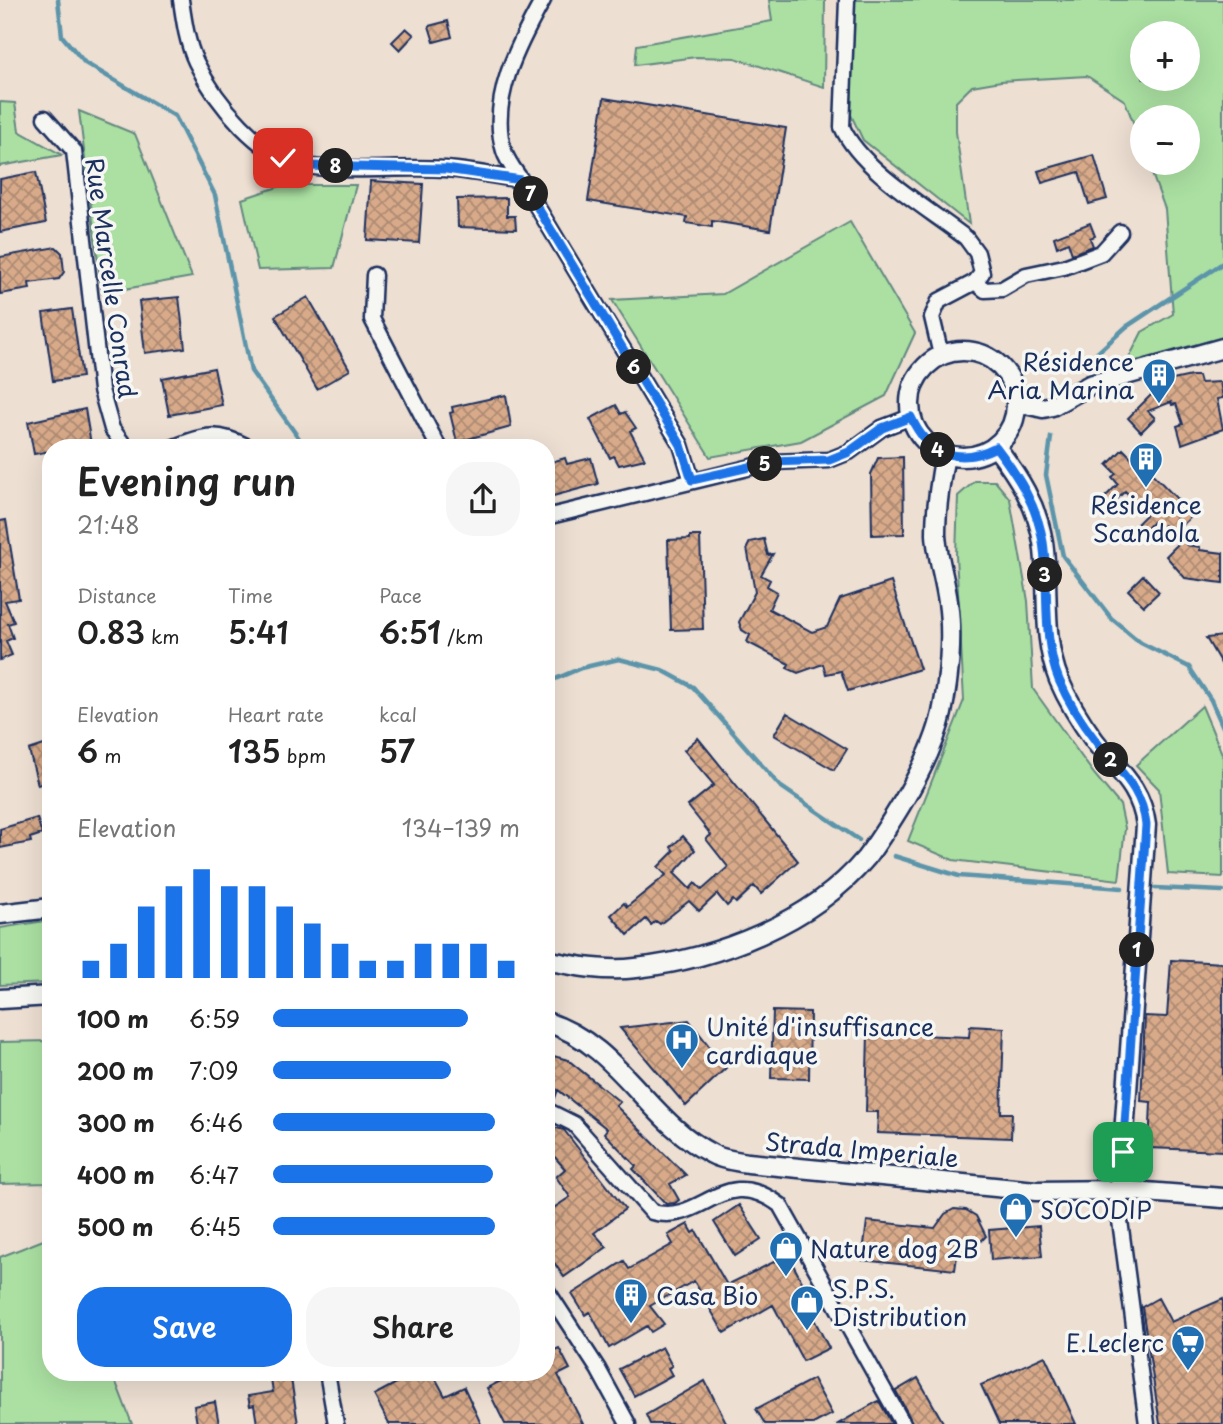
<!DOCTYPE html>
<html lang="en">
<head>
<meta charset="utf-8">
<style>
  body { margin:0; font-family:"Playpen Sans",sans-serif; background:#f6f6f6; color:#222; height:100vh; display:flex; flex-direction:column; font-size:26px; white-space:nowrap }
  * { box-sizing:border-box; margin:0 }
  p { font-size:23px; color:#767676 }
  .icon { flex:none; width:38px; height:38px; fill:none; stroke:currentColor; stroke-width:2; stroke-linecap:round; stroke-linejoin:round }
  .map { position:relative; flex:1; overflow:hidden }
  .panel { position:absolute; left:42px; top:439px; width:513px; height:942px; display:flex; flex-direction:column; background:#fff; border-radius:28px; box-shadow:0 7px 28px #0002 }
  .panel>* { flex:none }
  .buttons { position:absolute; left:1130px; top:21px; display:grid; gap:14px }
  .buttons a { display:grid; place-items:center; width:70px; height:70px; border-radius:50%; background:#fff; box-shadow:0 7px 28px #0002; font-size:35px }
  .pin { position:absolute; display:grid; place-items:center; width:60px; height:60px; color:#fff; margin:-30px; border-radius:14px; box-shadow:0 4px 10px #0006 }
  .km { position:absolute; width:35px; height:35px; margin:-18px; border-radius:50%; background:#222; color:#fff; font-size:19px; line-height:35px; text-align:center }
  .round { display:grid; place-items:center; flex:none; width:74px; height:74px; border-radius:28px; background:#f6f6f6 }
  .headline { display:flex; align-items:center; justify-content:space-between; height:119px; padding:0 35px }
  h1 { font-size:38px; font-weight:600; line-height:52px }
  .figures { display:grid; grid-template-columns:repeat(3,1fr); gap:10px; height:119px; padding:7px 35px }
  .figures div { display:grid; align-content:center }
  .figures b { font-size:30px; font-weight:600 }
  .figures small { font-size:19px; font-weight:400 }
  .figures p { font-size:19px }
  .chart { height:196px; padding:14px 35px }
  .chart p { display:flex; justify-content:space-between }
  .chart svg { width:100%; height:126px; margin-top:7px; stroke:#1a73e8; stroke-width:6 }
  .cta { display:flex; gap:14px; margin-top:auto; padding:14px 35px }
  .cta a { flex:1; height:80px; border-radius:28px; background:#1a73e8; color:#fff; font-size:28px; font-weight:600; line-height:80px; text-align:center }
  .cta a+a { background:#f6f6f6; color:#222 }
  ul { padding:0 35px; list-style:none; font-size:23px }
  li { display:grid; grid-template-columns:112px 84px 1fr; align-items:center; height:52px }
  li i { height:18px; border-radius:9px; background:#1a73e8 }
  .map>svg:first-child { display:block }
  .grass { fill:#abe0a2; stroke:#638880; stroke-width:2; fill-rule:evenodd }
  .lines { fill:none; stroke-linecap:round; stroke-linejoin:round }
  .stream { stroke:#5b94aa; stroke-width:4.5 }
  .building { fill:url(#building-cross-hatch); stroke:#1b2f5e; stroke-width:2 }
  .minor-casing { stroke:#1b2f5e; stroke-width:19 }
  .tertiary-casing { stroke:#1b2f5e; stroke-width:23 }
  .minor { stroke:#f6f6f2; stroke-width:14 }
  .tertiary { stroke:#f6f6f2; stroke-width:18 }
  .route-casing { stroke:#fff; stroke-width:14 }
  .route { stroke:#1a73e8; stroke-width:9 }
  .labels { text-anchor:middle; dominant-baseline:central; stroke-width:7; stroke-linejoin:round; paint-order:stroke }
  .street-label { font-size:24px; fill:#1b2f5e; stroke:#f6f6f2 }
  .poi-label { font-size:24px; fill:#1b2f5e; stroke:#f6f6f2; text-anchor:start }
</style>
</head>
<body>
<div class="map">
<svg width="1223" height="1424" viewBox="0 0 1223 1424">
  <defs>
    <pattern id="building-cross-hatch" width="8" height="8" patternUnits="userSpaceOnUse" patternTransform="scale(1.75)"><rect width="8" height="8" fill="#d8aa89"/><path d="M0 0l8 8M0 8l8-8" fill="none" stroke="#ae8b73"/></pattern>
  </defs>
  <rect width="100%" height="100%" fill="#eddfd2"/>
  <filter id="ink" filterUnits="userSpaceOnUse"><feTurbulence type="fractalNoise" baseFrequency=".0143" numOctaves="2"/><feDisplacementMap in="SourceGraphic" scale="14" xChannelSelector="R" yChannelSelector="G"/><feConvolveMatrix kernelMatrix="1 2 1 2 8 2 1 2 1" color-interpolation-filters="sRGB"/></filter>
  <g filter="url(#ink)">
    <path class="grass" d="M769,0H825L824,87L735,58L696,57L635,65L637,45L772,21Z
      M854,0H1223V337L1126,364L1142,332L1173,314L1165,209L1148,163H1188V117H1143V148L1125,101L1087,76L1001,81L972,86L956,102V132L969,224L863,140L851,115ZM1143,33H1188V79H1143Z
      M0,102L15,103L19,131L62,155L0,166Z
      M79,111L135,134L192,277L102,293Z
      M284,185H356L334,268L258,270L242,199Z
      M850,222L915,333L886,396L801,441L710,457L612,300L723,294Z
      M975,481H995L1010,499L1028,601L1033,689L1094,774L1120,805L1125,828L1119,880L953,860L908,841L964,700L956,555L958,496Z
      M1202,706L1223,756V877L1168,874L1159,789L1136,765Z
      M51,920V983L0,985V928Z
      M51,1041V1183L0,1184V1042Z
      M51,1237V1372H112L132,1424H0V1257Z"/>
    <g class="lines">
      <path class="stream" d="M58,0L62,36L85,63L175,116L215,195L251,371L303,444L313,448
        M1095,355L1126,327L1223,263
        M1051,437L1046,475L1063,556L1111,618L1141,643L1189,667L1211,700L1223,727
        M546,683L581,668L619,659L662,670L693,687L780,786L859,840
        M894,856L959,876L1122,888
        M1155,888L1223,891"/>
    </g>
    <path class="building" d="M448,21L452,37L434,42L429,26Z
      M406,28L414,35L400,50L392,42Z
      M604,98L786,128L770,230L712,221V227L686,223L687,217L588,201Z
      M1094,155L1107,199L1089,204L1079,172L1042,183L1038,171Z
      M36,172L46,223L0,232V179Z
      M371,181L423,184L419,243L367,240Z
      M507,198V216H515L516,229L458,227L457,199Z
      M1090,223L1095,236L1090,238L1093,246L1072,254L1068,242L1057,247L1054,237Z
      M56,247L62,253L64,272L59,279L29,283L30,289L0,294V257Z
      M179,297L185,348L145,353L139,301Z
      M308,297L350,370L317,389L275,316Z
      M72,309L82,377L53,381L43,313Z
      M214,368L222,405L169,415L162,378Z
      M1191,376H1198L1200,383L1220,382L1223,398L1217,399L1223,429L1182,444L1177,426L1183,424L1176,404L1172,405L1171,402L1148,411L1155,418L1141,432L1128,418L1164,382Z
      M506,395L511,427L457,442L450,413L453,412L452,407Z
      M616,405L621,414L625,412L636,428L630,431L645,459L619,465L614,456L610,458L590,419Z
      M85,409L91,444L51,448V451L34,454L28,422Z
      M1123,449L1132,458L1135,456L1184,506L1182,508L1191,517L1174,533L1164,525L1160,528L1154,521L1138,537L1131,530L1147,514L1141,507L1125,491L1110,506L1103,499L1118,484L1112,477L1116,474L1107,465Z
      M903,457L904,534L872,535L871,474L878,458Z
      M565,458L567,464L591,458L598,484L546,498L548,463Z
      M6,520L19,599L5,601L14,622L8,624L13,638L6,641L12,655L0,660V521Z
      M690,536H700L703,629L671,630L668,540L690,539Z
      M764,539L768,555L773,554L761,575L770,580L767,586L777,592L769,609L812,632L827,627L840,599L891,582L920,669L848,691L841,671L826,674L823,664L798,673L787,668L789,664L747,642L750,635L742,630L739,622L755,592L747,548L750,542Z
      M1182,540L1187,545L1200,547V550L1223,553V583L1185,578L1166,556Z
      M1143,575L1159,592L1144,606L1128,590Z
      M1223,636V667L1206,638Z
      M787,713L847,749L834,770L774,735Z
      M698,738L798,861L761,894L754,886L736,903L733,900L727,906L717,894L699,911L689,901L660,924L656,921L651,925L646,919L628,935L611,915L624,903L627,907L666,875L658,867L674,851L671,847L683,836L695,850L674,873L690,889L695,883L702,890L728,867L706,839L711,835L688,806L714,785L684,750Z
      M47,744L51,755V780L38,785L29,750Z
      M37,818L42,834L30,838L31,842L0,848V829Z
      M1171,960L1223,963V1151L1149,1148L1151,1102L1141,1101L1145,1016L1167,1017Z
      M773,1011L810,1012L809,1079L771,1078Z
      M689,1020L726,1068L686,1106L620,1028Z
      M970,1026L1004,1028L1001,1113H1012L1011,1138L877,1133L878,1112H866L868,1033L969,1037Z
      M546,1054L568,1060L620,1102L616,1106L686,1175L670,1184L679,1200L675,1203L666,1204L633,1169L636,1166L604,1133L607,1129L558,1090L555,1098L546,1096Z
      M546,1125L564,1130L625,1209L594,1233L607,1247L564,1277L546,1251V1213L570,1197L556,1177L565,1169L546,1147Z
      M739,1205L761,1239L735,1256L714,1222Z
      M954,1209L966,1210L976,1216L986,1236L974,1249L957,1256L955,1270L862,1260L867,1221L935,1228L945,1214Z
      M688,1224L693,1233L696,1231L727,1285L788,1255L810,1297L804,1300L829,1348L803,1361L773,1305L724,1333L694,1281L650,1306L664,1324L651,1332L647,1326L609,1348L590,1312L585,1315L572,1294L624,1261L629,1269L673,1244L668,1235Z
      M1039,1226L1042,1256L991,1260L989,1230Z
      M1158,1298L1171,1322L1223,1299V1424H1160L1142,1307Z
      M662,1347L672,1366L668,1368L672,1375L634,1396L619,1369Z
      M559,1348L570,1369L558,1375L583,1424H505L487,1388L518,1372H546V1354Z
      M1045,1356L1076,1424H999L981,1385Z
      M270,1372H290L298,1424H257L254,1405L250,1406L248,1396L273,1392Z
      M417,1372H432L445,1396L464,1387L481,1424H389L374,1395Z
      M918,1378L944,1424H913L896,1391Z
      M813,1379L832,1414L813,1424H765L756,1409Z
      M705,1381L727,1424H650L646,1415Z
      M879,1401L892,1424H838L875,1403Z
      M215,1402L219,1424H197L194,1406Z"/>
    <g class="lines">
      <g class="minor-casing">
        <path id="minor" d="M181,0C184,21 187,43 196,62C215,102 261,158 307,166C352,173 400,166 446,169C471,171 496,176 521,180L681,445L692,480
          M847,0L842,127C861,170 929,209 966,238L977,253L982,273L975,282L939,301L932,317L941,355
          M45,118L74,151L101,390L112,429L126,448
          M521,180C515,171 507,161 504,151C488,100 519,43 543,0
          M374,275L372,319L439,448
          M975,282L985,290L1002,289L1026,275L1064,267L1101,253L1120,232
          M172,448C204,434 218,431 250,448
          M546,517L772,462L829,460L849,452L882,428L911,417
          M546,1110L574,1124L652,1212C703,1226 722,1162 780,1205L903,1424
          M1120,1190L1119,1213L1147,1424
          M546,1289L598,1369L628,1424
          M327,1372L336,1424"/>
      </g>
      <g class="tertiary-casing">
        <path id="tertiary" d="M910 404a53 53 0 1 1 106 0a53 53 0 1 1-106 0Z
          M1017,402L1043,408L1052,406L1090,385L1223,348
          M996,447C1018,476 1037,505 1043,542C1050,588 1041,636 1059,680C1068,701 1081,722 1094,740C1117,770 1141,786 1146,825L1120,1190
          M0,914L51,908
          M546,960C574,966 606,972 636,968C717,959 812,923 866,858C879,841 890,823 901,805C918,777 935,745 942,713C949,679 953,636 948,602C945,579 937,556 936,534C936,507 940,481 945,455
          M0,999L51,996
          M546,1022C619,1044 647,1121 712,1154C722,1160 737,1161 748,1163L1036,1191L1120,1190L1223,1198"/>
      </g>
      <use href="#minor" class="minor"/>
      <use href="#tertiary" class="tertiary"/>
    </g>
  </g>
  <g class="lines" filter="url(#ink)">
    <g class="route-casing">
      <path id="route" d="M283,158L306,166L446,169L521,180L681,445L692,480L772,462L829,460L849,452L882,428L911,417C927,454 959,466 996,447C1018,476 1037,505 1043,542C1050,588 1041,636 1059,680C1068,701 1081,722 1095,740C1117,770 1142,786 1146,825L1123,1152"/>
    </g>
    <use href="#route" class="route"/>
  </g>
  <defs>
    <g id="building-pin" transform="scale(1.75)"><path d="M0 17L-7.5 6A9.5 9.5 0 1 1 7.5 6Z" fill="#1f6fb2" stroke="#f6f6f2"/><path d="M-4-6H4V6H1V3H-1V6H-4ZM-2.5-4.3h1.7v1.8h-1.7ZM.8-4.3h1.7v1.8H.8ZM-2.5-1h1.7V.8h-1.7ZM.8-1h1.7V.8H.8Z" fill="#fff"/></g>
    <g id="hospital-pin" transform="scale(1.75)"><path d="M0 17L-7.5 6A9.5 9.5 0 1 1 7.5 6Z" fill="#1f6fb2" stroke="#f6f6f2"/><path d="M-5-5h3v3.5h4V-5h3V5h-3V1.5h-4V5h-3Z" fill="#fff"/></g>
    <g id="shop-pin" transform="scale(1.75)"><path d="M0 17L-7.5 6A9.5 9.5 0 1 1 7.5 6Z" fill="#1f6fb2" stroke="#f6f6f2"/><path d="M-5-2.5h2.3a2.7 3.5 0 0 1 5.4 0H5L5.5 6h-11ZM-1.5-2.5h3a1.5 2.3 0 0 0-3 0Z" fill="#fff"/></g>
    <g id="supermarket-pin" transform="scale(1.75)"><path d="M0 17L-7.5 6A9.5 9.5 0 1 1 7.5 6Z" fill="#1f6fb2" stroke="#f6f6f2"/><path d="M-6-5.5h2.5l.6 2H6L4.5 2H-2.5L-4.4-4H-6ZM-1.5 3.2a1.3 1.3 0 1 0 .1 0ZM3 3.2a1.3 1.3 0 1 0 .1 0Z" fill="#fff"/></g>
  </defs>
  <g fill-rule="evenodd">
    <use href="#building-pin" x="1159" y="375"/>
    <use href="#building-pin" x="1146" y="459"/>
    <use href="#hospital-pin" x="682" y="1040"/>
    <use href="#shop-pin" x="1016" y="1209"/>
    <use href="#shop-pin" x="786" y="1248"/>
    <use href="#building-pin" x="631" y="1295"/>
    <use href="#shop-pin" x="807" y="1302"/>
    <use href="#supermarket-pin" x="1188" y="1342"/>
  </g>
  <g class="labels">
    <g class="street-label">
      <text transform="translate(112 278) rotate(82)">Rue Marcelle Conrad</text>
      <text transform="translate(862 1149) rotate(5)">Strada Imperiale</text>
    </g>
    <g class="poi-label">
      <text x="1134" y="361" text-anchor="end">Résidence<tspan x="1134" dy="28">Aria Marina</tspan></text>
      <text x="1146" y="504" text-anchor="middle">Résidence<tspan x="1146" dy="28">Scandola</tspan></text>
      <text x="706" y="1026">Unité d'insuffisance<tspan x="706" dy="28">cardiaque</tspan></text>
      <text x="1040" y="1209">SOCODIP</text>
      <text x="810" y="1248">Nature dog 2B</text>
      <text x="832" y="1288">S.P.S.<tspan x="832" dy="28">Distribution</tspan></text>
      <text x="656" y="1295">Casa Bio</text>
      <text x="1164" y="1342" text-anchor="end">E.Leclerc</text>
    </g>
  </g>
</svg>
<div class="buttons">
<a>+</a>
<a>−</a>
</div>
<div class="pin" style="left:1123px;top:1152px;background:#1e9e55"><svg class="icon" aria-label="arrive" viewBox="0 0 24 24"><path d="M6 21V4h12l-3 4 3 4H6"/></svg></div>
<div class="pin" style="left:283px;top:158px;background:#d93025"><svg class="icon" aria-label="check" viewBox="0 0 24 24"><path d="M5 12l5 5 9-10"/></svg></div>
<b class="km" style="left:1137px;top:950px">1</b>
<b class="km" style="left:1111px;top:760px">2</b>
<b class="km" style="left:1045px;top:575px">3</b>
<b class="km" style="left:938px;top:450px">4</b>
<b class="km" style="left:765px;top:464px">5</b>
<b class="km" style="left:634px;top:367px">6</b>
<b class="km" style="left:531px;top:194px">7</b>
<b class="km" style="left:336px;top:166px">8</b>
<section class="panel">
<div class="headline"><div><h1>Evening run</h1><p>21:48</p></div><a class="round"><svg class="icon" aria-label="share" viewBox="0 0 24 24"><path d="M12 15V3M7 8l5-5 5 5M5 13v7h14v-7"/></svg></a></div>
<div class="figures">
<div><p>Distance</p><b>0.83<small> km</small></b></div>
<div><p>Time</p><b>5:41</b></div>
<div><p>Pace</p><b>6:51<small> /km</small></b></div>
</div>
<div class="figures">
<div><p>Elevation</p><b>6<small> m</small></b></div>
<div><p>Heart rate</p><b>135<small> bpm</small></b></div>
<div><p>kcal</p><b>57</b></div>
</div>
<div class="chart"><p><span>Elevation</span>134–139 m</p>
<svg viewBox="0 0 160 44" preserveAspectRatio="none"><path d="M5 44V38M15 44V32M25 44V19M35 44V12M45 44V6M55 44V12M65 44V12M75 44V19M85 44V25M95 44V32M105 44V38M115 44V38M125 44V32M135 44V32M145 44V32M155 44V38"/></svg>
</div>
<ul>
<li><b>100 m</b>6:59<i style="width:79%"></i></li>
<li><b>200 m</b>7:09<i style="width:72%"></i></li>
<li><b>300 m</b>6:46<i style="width:90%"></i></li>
<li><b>400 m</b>6:47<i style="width:89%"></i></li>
<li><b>500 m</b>6:45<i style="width:90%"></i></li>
</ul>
<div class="cta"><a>Save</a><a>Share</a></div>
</section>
</div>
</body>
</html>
